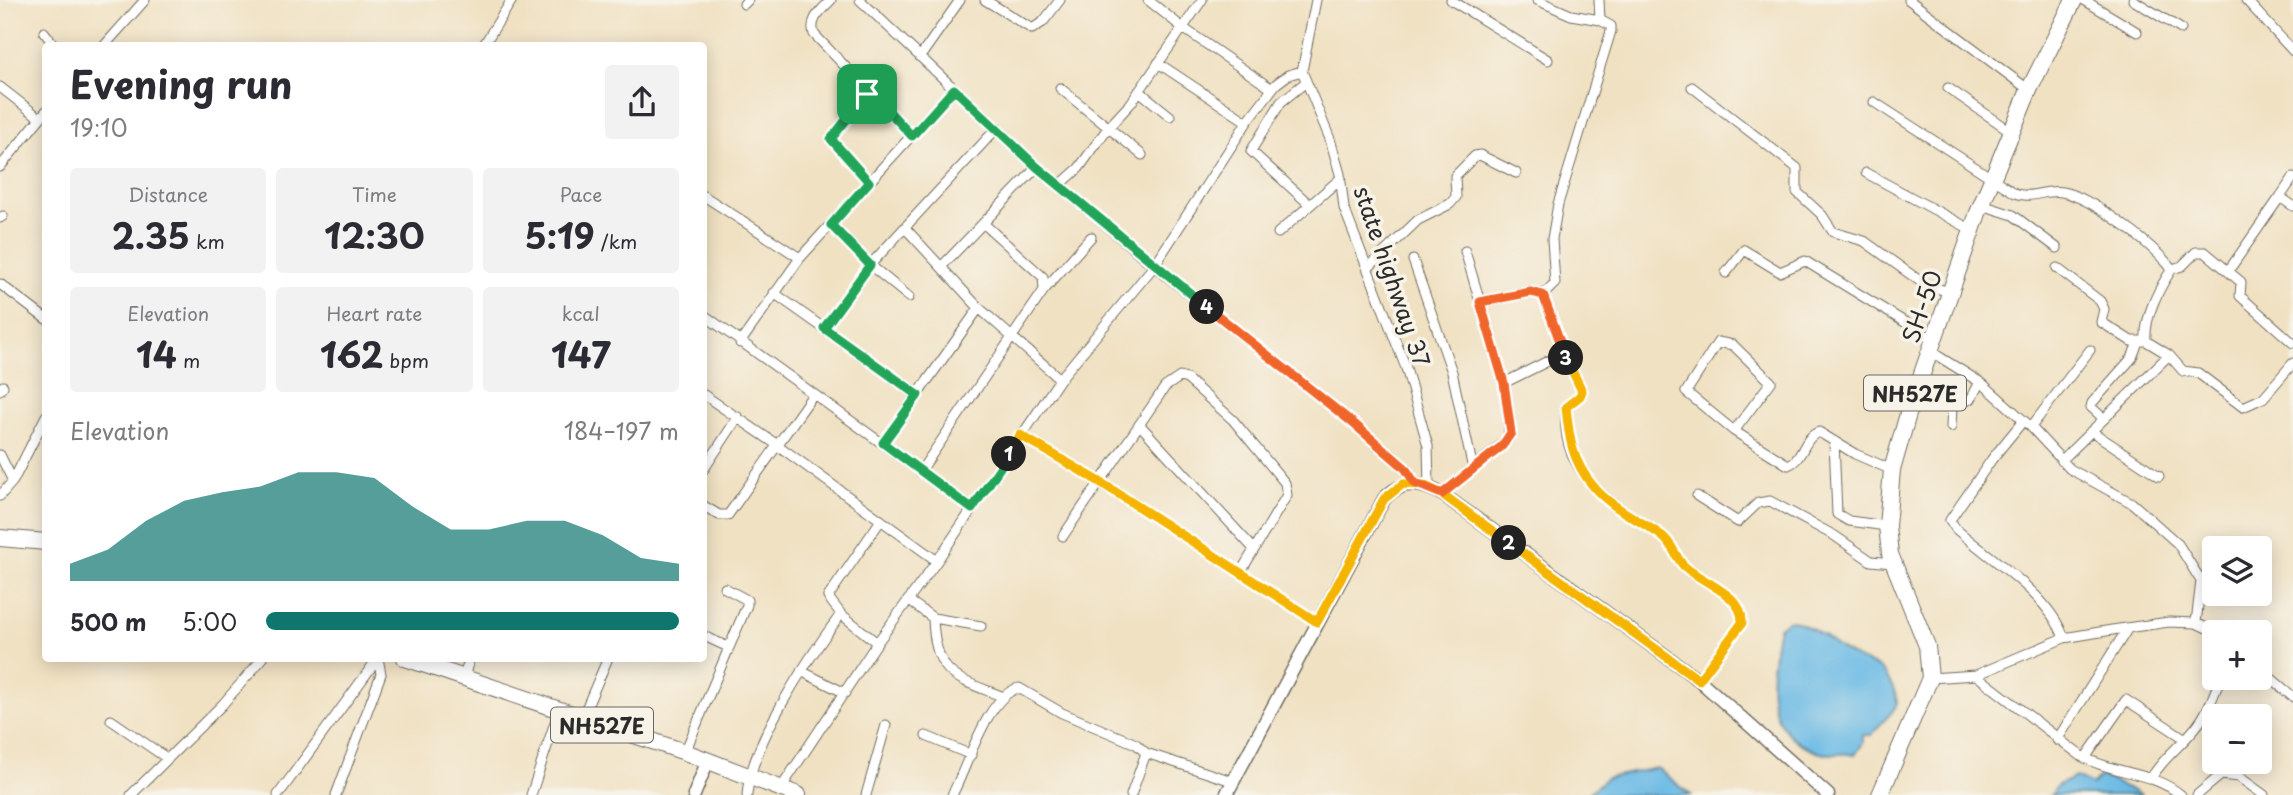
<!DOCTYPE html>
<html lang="en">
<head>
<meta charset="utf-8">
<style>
  body { margin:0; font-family:"Playpen Sans",sans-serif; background:#f2f2f3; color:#2b2b33; height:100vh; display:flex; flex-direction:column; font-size:26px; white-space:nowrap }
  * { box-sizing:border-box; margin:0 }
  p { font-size:23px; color:#7c7c81 }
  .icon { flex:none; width:38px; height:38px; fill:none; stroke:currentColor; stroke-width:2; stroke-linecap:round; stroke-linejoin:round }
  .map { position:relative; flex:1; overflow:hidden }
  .panel { position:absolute; left:42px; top:42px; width:665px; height:620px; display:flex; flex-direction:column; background:#fff; border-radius:7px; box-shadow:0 4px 18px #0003 }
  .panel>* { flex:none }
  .fabs { position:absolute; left:2202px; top:536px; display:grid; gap:14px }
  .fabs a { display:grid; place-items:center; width:70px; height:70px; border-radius:7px; background:#fff; box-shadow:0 4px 18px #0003; font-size:35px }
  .pin { position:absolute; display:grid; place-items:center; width:60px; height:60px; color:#fff; margin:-30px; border-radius:14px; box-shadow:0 4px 10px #0006 }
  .km { position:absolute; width:35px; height:35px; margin:-18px; border-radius:50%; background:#222; color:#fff; font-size:19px; line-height:35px; text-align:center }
  .round { display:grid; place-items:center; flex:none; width:74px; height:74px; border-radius:7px; background:#f2f2f3 }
  .head { display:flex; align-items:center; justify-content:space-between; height:119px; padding:0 28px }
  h1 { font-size:38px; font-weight:700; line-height:52px }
  .stats { display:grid; grid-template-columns:repeat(3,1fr); gap:10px; height:119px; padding:7px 28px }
  .stats div { display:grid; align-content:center; border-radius:7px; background:#f2f2f3; text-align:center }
  .stats b { font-size:35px; font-weight:700 }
  .stats small { font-size:19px; font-weight:400 }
  .stats p { font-size:19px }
  .chart { height:196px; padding:14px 28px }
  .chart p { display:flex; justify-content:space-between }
  .chart svg { width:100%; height:126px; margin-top:7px; fill:#0f766e; opacity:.7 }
  ul { padding:0 28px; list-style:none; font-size:23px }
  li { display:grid; grid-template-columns:112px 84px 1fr; align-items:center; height:52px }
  li i { height:18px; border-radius:9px; background:#0f766e }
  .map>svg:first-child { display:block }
  .water { fill:#6abae5; stroke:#4a7288; stroke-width:2 }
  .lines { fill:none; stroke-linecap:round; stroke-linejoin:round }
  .street-casing { stroke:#706b60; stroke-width:11 }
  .secondary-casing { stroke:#706b60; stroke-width:15 }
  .highway-casing { stroke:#706b60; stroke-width:18 }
  .street { stroke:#fff; stroke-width:9 }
  .secondary { stroke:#fff; stroke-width:12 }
  .highway { stroke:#fff; stroke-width:16 }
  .split-1-casing { stroke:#fff; stroke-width:14 }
  .split-2-casing { stroke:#fff; stroke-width:14 }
  .split-3-casing { stroke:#fff; stroke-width:14 }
  .split-4-casing { stroke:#fff; stroke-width:14 }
  .split-5-casing { stroke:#fff; stroke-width:14 }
  .split-1 { stroke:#22a559; stroke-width:9 }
  .split-2 { stroke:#f5b400; stroke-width:9 }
  .split-3 { stroke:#f5b400; stroke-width:9 }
  .split-4 { stroke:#f0652b; stroke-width:9 }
  .split-5 { stroke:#22a559; stroke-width:9 }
  .labels { text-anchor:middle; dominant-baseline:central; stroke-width:7; stroke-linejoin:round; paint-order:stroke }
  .shield { fill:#f7f3e8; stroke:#686764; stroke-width:2 }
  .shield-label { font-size:21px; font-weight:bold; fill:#2b2b2b }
  .street-label { font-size:23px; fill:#2b2b2b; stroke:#f7f3e8 }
</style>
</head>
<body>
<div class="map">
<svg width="2293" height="795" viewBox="0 0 2293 795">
  <rect width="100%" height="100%" fill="#f7f3e8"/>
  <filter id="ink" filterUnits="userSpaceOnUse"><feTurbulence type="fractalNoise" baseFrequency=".0143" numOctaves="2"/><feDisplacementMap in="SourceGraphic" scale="14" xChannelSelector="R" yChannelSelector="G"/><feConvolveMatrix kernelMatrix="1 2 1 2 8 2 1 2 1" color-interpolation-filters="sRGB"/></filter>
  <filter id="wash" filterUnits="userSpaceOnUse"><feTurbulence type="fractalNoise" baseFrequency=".00686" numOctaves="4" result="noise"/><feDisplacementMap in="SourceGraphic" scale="28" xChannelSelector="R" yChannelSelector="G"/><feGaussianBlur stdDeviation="1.57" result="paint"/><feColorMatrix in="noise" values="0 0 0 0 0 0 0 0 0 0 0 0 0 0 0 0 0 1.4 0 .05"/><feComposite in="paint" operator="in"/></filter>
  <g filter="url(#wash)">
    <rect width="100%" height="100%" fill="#f0e1c2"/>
    <path class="water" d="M1789,620C1815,626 1831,644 1854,657C1862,662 1871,663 1879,668C1886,673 1896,692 1897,701C1897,711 1878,724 1872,735H1863V743L1855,755C1843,752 1828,756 1817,752C1759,730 1769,677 1779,627Z
      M1657,768L1691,795H1587L1606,778Z
      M2101,776L2142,795H2051L2058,785L2076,777L2092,785Z"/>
  </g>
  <g filter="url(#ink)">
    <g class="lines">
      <g class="street-casing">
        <path id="street" d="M831,0C821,11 809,19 814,34L860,82L867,94L831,139L869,182
          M860,0L1037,167L1154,266L1353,423L1405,469L1415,483
          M985,0L1032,29L1043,22L1060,0
          M1148,0L1183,28L1272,89
          M1316,0L1302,71L1330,139L1340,174L1344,208L1406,368L1428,446L1429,487
          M1451,0L1548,60
          M1537,0L1571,15L1600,20
          M1599,0L1600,20L1611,26V31L1558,204L1552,239L1555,283L1543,295L1564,353L1582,391L1580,396L1566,407C1567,415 1565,422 1566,429C1570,482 1623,511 1662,536C1671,544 1674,553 1681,563C1698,584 1744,591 1742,623L1699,680
          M1909,0L2029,90
          M2084,0L2137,32
          M2133,0L2181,29
          M2246,0L2293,51
          M744,4L748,0
          M44,32L55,46
          M104,46L145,0
          M483,46L512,0
          M920,57L960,0
          M1158,63L1247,122
          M1306,82L1281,102L1251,151L1310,205
          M0,87L40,118
          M1692,87L1797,168V192L1822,215L1833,232L1864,241L1924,284L1949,292
          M1060,88L1142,155
          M1948,88L2012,132
          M1139,91L1170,116
          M867,94L883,105L912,136
          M1874,102L2015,193C2031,200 2045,189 2062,192C2092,197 2153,245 2172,269L2182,266L2196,252H2205L2241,282L2240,296L2293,343
          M0,167L46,111
          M1866,173L1972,230
          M1060,185L1079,168L1107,129L1131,103L1202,0
          M704,196L800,258
          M2280,197L2293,178
          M1982,205L2013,215L2057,248
          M0,218L3,216
          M983,223L1043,277L1044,290
          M831,225L870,265L909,297
          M906,229L979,308L1060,379
          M1278,233L1340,179
          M1465,251L1504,383
          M1413,260L1452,372L1473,469
          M942,266L1037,167
          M1368,268L1418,220L1450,204L1456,197L1455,176L1475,156L1480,155L1516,173
          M2057,268L2100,301L2104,309L2101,322L2131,341H2146
          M2172,269C2159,288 2144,317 2146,341L2169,355L2183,371L2198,373L2243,407L2263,398L2293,363
          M2229,270L2280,197L2293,206
          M1726,273L1744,250L1780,272L1805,261L1934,340
          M0,284L46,319
          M774,293L918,395
          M1480,302L1531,292L1543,295
          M704,315L973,509
          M824,328L870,265L997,128
          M740,343L800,258L954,89
          M1930,351L1983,384L2031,427L2070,469L2132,503L2178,544L2201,581L2196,623
          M0,390L3,386
          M704,395L776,444L937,561
          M2104,419L2091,407L2092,403L2132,358L2138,342
          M2023,421L1992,459L1950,520L1956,529C1991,560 2048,593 2064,638
          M1140,425L1253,548
          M1951,427L1952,406L1971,399L1980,382
          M2031,427L2090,350
          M1734,431L1686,392L1718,342L1733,345L1771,382L1734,431L1788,465C1804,459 1803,437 1819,432L1855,454L1892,470
          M2091,431L2159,476
          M1020,435L1100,482L1317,622
          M1834,441L1837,514L1849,521L1887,526
          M883,443L979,308
          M0,455L13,481L0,496
          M2061,461L2169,355
          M704,469L738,417
          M920,472L1044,290L1091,237
          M13,481L46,416
          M1442,494L1508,439L1510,420L1504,383L1564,353
          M1697,496L1738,522L1758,503L1770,501L1835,536L1871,561L1893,563
          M704,506L719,515H728L812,396
          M1063,536L1165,387L1180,377L1187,379L1233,420L1285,483L1287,495L1240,573
          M908,600L933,618C935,677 956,678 1004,697
          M933,618L981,626
          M704,636L728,647
          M877,643L841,614L828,597L881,520
          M2259,668L2293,697
          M801,671L845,693
          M1976,675L2081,756C2113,774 2152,771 2181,795
          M1930,678L1976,675L2064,638L2112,630L2169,622L2196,623L2215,632
          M463,679L470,658
          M582,718L608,658
          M111,720L168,759
          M926,736L971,755
          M2057,740L2128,628
          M685,752L747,605V600L725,588
          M2085,758L2126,700L2184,738
          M2151,778C2166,754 2184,744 2199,723C2210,709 2214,693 2221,677
          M781,788L877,643L937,561L1060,379L1154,266L1247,122L1276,84L1288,75L1302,71
          M131,795L222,705L263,658
          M278,795L378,658
          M336,795L377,685L381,674L378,658
          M531,795L559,710
          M747,795C751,743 809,657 841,614
          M866,795L886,725
          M952,795C967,768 987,695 1019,688L1062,713L1136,744L1146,753L1232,781
          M1131,795L1146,753
          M2197,795L2221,775L2239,777L2264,795"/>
      </g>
      <g class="secondary-casing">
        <path id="secondary" d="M694,795L708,760
          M1226,795L1384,499C1403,479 1419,482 1442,494L1699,680L1828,795"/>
      </g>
      <g class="highway-casing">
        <path id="highway" d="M0,538L46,542
          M405,658L685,752L798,795
          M1880,795L1930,678L1927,646L1890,554L1887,526L1892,470L1908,414L1978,213L2029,90L2074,0"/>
      </g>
      <use href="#street" class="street"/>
      <use href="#secondary" class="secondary"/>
      <use href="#highway" class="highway"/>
    </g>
  </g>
  <g class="lines" filter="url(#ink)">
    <g class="split-1-casing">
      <path id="split-1" d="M867,94L831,139L869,182L831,225L870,265L824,328L918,395L883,443L972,509L1009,454"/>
    </g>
    <g class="split-2-casing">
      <path id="split-2" d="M1009,454L1020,435L1100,482L1317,622L1384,499L1403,484L1423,485L1442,494L1509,543"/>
    </g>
    <g class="split-3-casing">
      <path id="split-3" d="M1509,543L1699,680L1742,623C1744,594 1702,583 1684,566C1675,557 1673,544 1662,536C1640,520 1611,508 1593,486C1572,461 1569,438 1566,407L1580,396L1582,391L1566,358"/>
    </g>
    <g class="split-4-casing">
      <path id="split-4" d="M1207,307L1353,423L1405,468L1415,483L1442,494L1502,446L1511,433L1504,383L1480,302L1531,292L1543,295L1566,358"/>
    </g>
    <g class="split-5-casing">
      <path id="split-5" d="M867,94L883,105L912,136L954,89L1037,167L1207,307"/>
    </g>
    <use href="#split-1" class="split-1"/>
    <use href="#split-2" class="split-2"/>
    <use href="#split-3" class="split-3"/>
    <use href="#split-4" class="split-4"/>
    <use href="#split-5" class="split-5"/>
  </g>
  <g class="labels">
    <g class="shield">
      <rect x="1864" y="375.5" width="102" height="35" rx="5"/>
      <rect x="551" y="707.5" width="102" height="35" rx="5"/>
    </g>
    <g class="shield-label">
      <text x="1915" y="393">NH527E</text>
      <text x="602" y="725">NH527E</text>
    </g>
    <g class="street-label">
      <text transform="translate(1393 276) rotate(71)">state highway 37</text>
      <text transform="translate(1921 306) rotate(-71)">SH-50</text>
    </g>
  </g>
</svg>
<div class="fabs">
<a><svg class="icon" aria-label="layers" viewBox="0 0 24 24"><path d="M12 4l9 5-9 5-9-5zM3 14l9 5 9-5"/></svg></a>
<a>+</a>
<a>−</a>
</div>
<div class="pin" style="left:867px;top:94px;background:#1e9e55"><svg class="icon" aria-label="arrive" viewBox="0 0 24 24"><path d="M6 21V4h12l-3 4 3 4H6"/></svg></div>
<b class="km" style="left:1009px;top:454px">1</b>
<b class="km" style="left:1509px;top:543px">2</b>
<b class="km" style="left:1566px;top:358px">3</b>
<b class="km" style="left:1207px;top:307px">4</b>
<section class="panel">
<div class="head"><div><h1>Evening run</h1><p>19:10</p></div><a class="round"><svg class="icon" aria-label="share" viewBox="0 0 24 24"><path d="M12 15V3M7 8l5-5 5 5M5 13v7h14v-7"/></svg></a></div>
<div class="stats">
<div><p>Distance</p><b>2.35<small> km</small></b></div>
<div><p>Time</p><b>12:30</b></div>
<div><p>Pace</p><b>5:19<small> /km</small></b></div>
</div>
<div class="stats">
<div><p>Elevation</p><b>14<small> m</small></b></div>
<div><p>Heart rate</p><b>162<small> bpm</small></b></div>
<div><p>kcal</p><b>147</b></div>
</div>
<div class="chart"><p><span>Elevation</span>184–197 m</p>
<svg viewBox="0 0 160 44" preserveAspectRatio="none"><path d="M0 44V38L10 33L20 23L30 16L40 13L50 11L60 6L70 6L80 8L90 18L100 26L110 26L120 23L130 23L140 28L150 36L160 38V44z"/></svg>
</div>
<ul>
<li><b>500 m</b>5:00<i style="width:100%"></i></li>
</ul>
</section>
</div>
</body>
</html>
